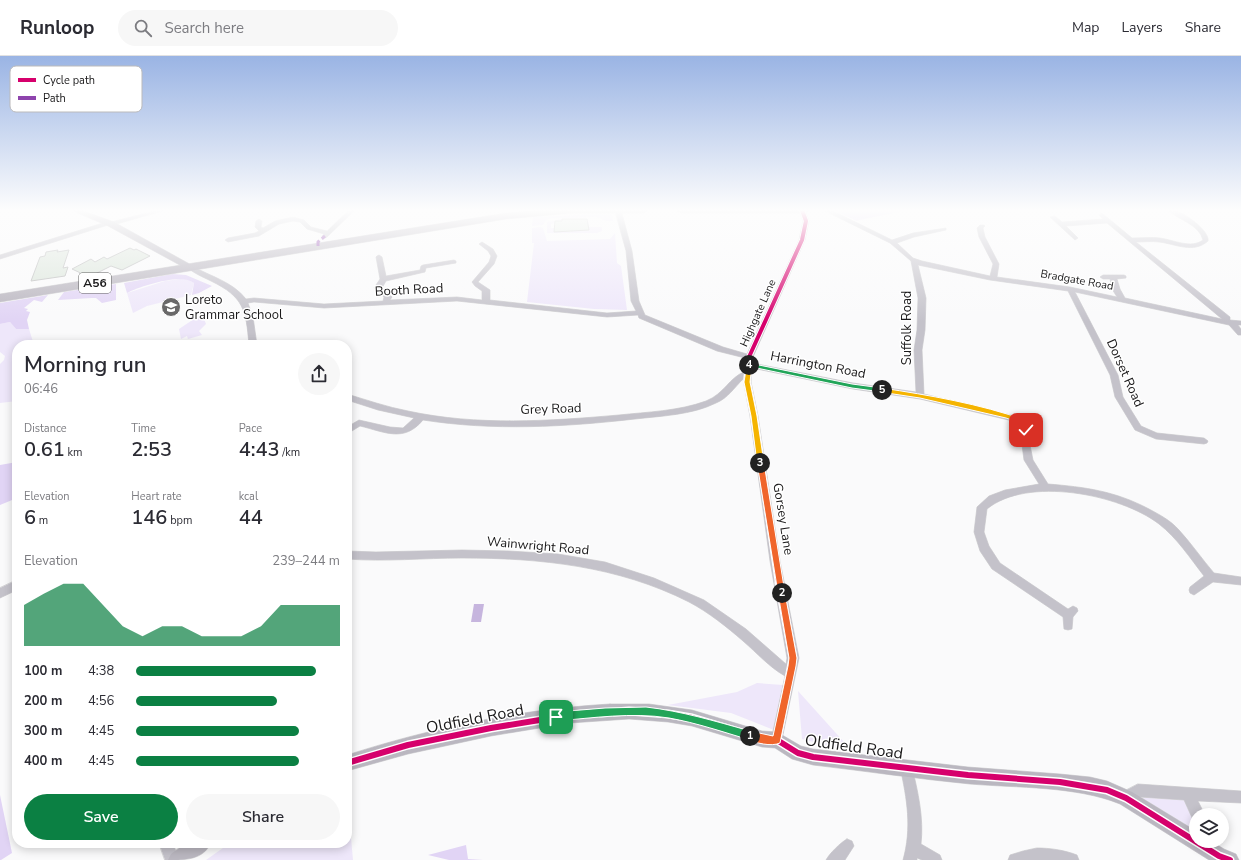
<!DOCTYPE html>
<html lang="en">
<head>
<meta charset="utf-8">
<style>
  body { margin:0; font-family:"Nunito Sans",sans-serif; background:#f7f7f7; color:#2b2b33; height:100vh; display:flex; flex-direction:column; font-size:15px; white-space:nowrap }
  * { box-sizing:border-box; margin:0 }
  p { font-size:13px; color:#7c7c81 }
  .icon { flex:none; width:22px; height:22px; fill:none; stroke:currentColor; stroke-width:2; stroke-linecap:round; stroke-linejoin:round }
  .map { position:relative; flex:1; overflow:hidden }
  .panel { position:absolute; left:12px; top:284px; width:340px; height:508px; display:flex; flex-direction:column; background:#fff; border-radius:16px; box-shadow:0 2px 10px #0003 }
  .panel>* { flex:none }
  .fabs { position:absolute; left:1189px; top:752px; display:grid; gap:8px }
  .fabs a { display:grid; place-items:center; width:40px; height:40px; border-radius:50%; background:#fff; box-shadow:0 2px 10px #0003; font-size:20px }
  .pin { position:absolute; display:grid; place-items:center; width:34px; height:34px; color:#fff; margin:-17px; border-radius:8px; box-shadow:0 2px 6px #0006 }
  .km { position:absolute; width:20px; height:20px; margin:-10px; border-radius:50%; background:#222; color:#fff; font-size:11px; line-height:20px; text-align:center }
  .round { display:grid; place-items:center; flex:none; width:42px; height:42px; border-radius:21px; background:#f7f7f7 }
  .head { display:flex; align-items:center; justify-content:space-between; height:68px; padding:0 12px }
  h1 { font-size:22px; font-weight:600; line-height:30px }
  .figures { display:grid; grid-template-columns:repeat(3,1fr); gap:6px; height:68px; padding:4px 12px }
  .figures div { display:grid; align-content:center }
  .figures b { font-size:20px; font-weight:600 }
  .figures small { font-size:11px; font-weight:400 }
  .figures p { font-size:11px }
  .chart { height:112px; padding:8px 12px }
  .chart p { display:flex; justify-content:space-between }
  .chart svg { width:100%; height:72px; margin-top:4px; fill:#0b8043; opacity:.7 }
  .action { display:flex; gap:8px; margin-top:auto; padding:8px 12px }
  .action a { flex:1; height:46px; border-radius:24px; background:#0b8043; color:#fff; font-size:16px; font-weight:600; line-height:46px; text-align:center }
  .action a+a { background:#f7f7f7; color:#2b2b33 }
  ul { padding:0 12px; list-style:none; font-size:13px }
  li { display:grid; grid-template-columns:64px 48px 1fr; align-items:center; height:30px }
  li i { height:10px; border-radius:5px; background:#0b8043 }
  header { display:flex; align-items:center; gap:24px; box-sizing:border-box; height:56px; padding:0 20px; background:#fff; border-bottom:1px solid #e1e1e2 }
  header strong { font-size:19px }
  nav { display:flex; gap:22px; margin-inline-start:auto; font-size:14px }
  .search { width:280px; height:36px; background:#f7f7f7; display:flex; align-items:center; gap:10px; box-sizing:border-box; padding:0 14px; border-radius:22px; color:#7c7c81; font-size:15px }
  .map>svg:first-child { display:block }
  .green { fill:#eee7fa }
  .forest { fill:#e1d4f5 }
  .water { fill:#c6b5de }
  .building { fill:#dce6dc; stroke:#bcbdbd }
  .lines { fill:none; stroke-linecap:round; stroke-linejoin:round }
  .street-casing { stroke:#d6d6d7; stroke-width:1 }
  .secondary-casing { stroke:#d6d6d7; stroke-width:1 }
  .highway-casing { stroke:#d6d6d7; stroke-width:1 }
  .street { fill:#c4c2ca; fill-rule:evenodd }
  .secondary { fill:#bab7c0; fill-rule:evenodd }
  .highway { fill:#b8b4be; fill-rule:evenodd }
  .quiet { stroke:#8e44ad; stroke-width:3; stroke-dasharray:6 3; stroke-linecap:butt }
  .cycleway-far2-casing { stroke:#fff; stroke-width:6 }
  .cycleway-far1-casing { stroke:#fff; stroke-width:8 }
  .cycleway-casing { stroke:#fff; stroke-width:9 }
  .cycleway-far2 { stroke:#d6006c; stroke-width:4 }
  .cycleway-far1 { stroke:#d6006c; stroke-width:5 }
  .cycleway { stroke:#d6006c; stroke-width:6 }
  .split-1 { fill:#22a559; stroke:#fff }
  .split-2 { fill:#f0652b; stroke:#fff }
  .split-3 { fill:#f0652b; stroke:#fff }
  .split-4 { fill:#f5b400; stroke:#fff }
  .split-5 { fill:#22a559; stroke:#fff }
  .split-6 { fill:#f5b400; stroke:#fff }
  .labels { text-anchor:middle; dominant-baseline:central; stroke-width:3; stroke-linejoin:round; paint-order:stroke }
  .far-street-label { font-size:11px; fill:#1b1a1b; stroke:#fff }
  .shield { fill:#fff; stroke:#5f5f5f; stroke-width:1 }
  .shield-label { font-size:12px; font-weight:bold; fill:#1b1a1b }
  .street-label { font-size:13px; fill:#1b1a1b; stroke:#fff }
  .poi-label { font-size:13px; fill:#1b1a1b; stroke:#fff; text-anchor:start }
  .near-street-label { font-size:16px; fill:#1b1a1b; stroke:#fff }
  .key { fill:#fff; stroke:#bbbabb; stroke-width:1 }
  .key-label { font-size:11px; fill:#1b1a1b }
</style>
</head>
<body>
<header>
<strong>Runloop</strong>
<div class="search"><svg class="icon" aria-label="search" viewBox="0 0 24 24"><circle cx="10" cy="10" r="6"/><path d="M15 15l6 6"/></svg>Search here</div>
<nav><a>Map</a><a>Layers</a><a>Share</a></nav>
</header>
<div class="map">
<svg width="1241" height="804" viewBox="0 0 1241 804">
  <rect width="100%" height="100%" fill="#fafafb"/>
  <path class="green" d="M608,158L612,159L613,165H606L597,161L552,162L546,164L543,169L532,170L533,161Z
    M562,163V165L551,168V172H554V176H571V174L589,173V171H602V175L597,177H547V166Z
    M540,171L543,172L547,185L610,183L615,177L617,207L621,210L627,254L594,253L527,246L534,187H532V172Z
    M180,223L190,224L194,227L191,239L147,250L133,257L127,237L165,225Z
    M200,259L204,263L206,268L199,275L202,279L188,283L187,280L181,283L179,273Z
    M10,266L16,273H29L34,289H17V345L0,347V308L4,304L5,300L0,296V268Z
    M757,627L783,629L784,678L731,657L668,649L737,636Z
    M798,635L853,696L802,683Z
    M1138,734L1188,738L1196,759V785H1211L1219,800L1126,742Z
    M347,738L353,804H206L230,787H347Z"/>
  <path class="forest" d="M833,154H909L859,164L857,165Z
    M172,218L186,219L212,230L199,237L192,239L194,227C181,217 141,230 127,237L124,227Z
    M116,228V244L102,247L96,242H92L58,244L64,236Z
    M48,239L42,246L34,244L24,252L28,253L26,255L30,256L27,264L29,273H16L10,266L0,268V247Z
    M17,406V442L0,449V409Z
    M0,739L12,797L1,804H0Z
    M466,789L468,803L483,804H449L428,799Z"/>
  <path class="water" d="M474,548H484L481,566H471Z"/>
  <path class="building" d="M562,163H587L589,174L554,176L555,165H562Z
    M130,192L134,194L136,193L150,200L122,214L111,210L93,219L91,218L87,220L72,213L91,203L95,206L104,201L107,203Z
    M58,194L57,196L69,194L63,212L68,211L65,220L31,225L40,201L45,200L46,196Z"/>
  <g class="lines">
    <g class="street-casing">
      <path id="street" d="M158,154H166L113,169H108L0,203V199L106,166H111Z
        M349,154H355L327,181L325,182L322,180L324,178L307,173L300,166L293,165L279,168L259,180L228,186L225,184L228,182L255,177L259,175L255,171L256,165L259,163L262,165L261,171L263,172L275,165L293,161L304,164L311,171L327,175Z
        M615,154H621L632,195L639,245L645,259L723,291L747,298L799,184L803,165L799,154H805L809,165L805,184L753,301L752,307L853,327L916,336L914,294L917,274L918,242L911,205L890,187L825,155L824,154H831L892,184L913,177L946,172V174L914,181L897,187L913,202L922,205L990,220L993,208L979,181L977,172L980,169H984L985,170L983,172L985,181L999,208L997,221L1070,231L1117,241L1112,233L1110,223H1103L1100,221L1103,219H1124L1126,220V222L1117,223L1120,233L1125,242L1222,263L1107,167L1066,170L1078,182L1075,184L1050,161L1055,160L1062,166L1103,163L1099,159L1102,157L1132,182C1141,182 1151,181 1160,182C1174,184 1191,193 1203,184C1199,168 1178,164 1168,154C1169,154 1173,153 1174,154C1184,156 1210,175 1208,185C1193,198 1176,188 1159,186C1152,185 1144,186 1136,186L1230,261V264L1241,265V269H1238L1241,273V279H1238L1229,269L1075,236L1118,319L1123,341L1141,370L1157,377L1204,382L1208,385L1207,387L1204,388L1156,383L1135,374L1115,341L1110,319L1068,235L990,224L918,209L926,242L925,274L922,294L924,338L1023,362L1029,369L1030,389L1033,404L1048,428C1085,431 1115,435 1149,453C1160,459 1170,464 1179,474C1191,487 1202,503 1214,517L1241,521V529L1213,526L1194,539L1190,537L1189,534L1190,531L1204,520C1190,502 1177,482 1159,468C1120,438 1027,420 987,453L984,476L989,490L1000,507L1068,553L1073,550L1077,552L1078,555L1073,561L1072,573L1068,574L1064,573L1063,561L992,513L980,495L974,476L977,451L989,440L1005,434L1039,428L1024,404L1022,389L1021,370L1017,366L920,343L853,333L752,312L751,326L758,360L780,505L799,602L781,688L777,690L773,688L771,684L785,620C769,611 757,597 743,585C727,571 708,556 689,546C618,510 540,502 462,502C424,502 385,506 347,503V495L376,496L462,494L509,495L558,498L605,506L654,522L704,544L746,573L786,608L787,602L770,505L750,360L743,323C734,332 728,342 716,347C692,359 661,360 635,363C565,371 493,375 423,364C404,387 385,376 360,370L347,378V371L359,364L390,371L403,372L414,362L378,354L347,344V338C367,344 387,351 408,355C477,370 550,365 619,359C647,356 679,355 706,345C724,338 730,321 744,316L745,302L717,295L639,262L638,259L607,261L457,245L324,252L254,246L248,247L253,261L257,289H249C246,254 244,241 211,225C203,221 193,217 187,211L188,210H192C210,220 233,226 246,243L254,242L324,248L383,245L384,241L374,232L380,223L376,201L377,200L379,199L382,201L386,220L420,214L421,210L423,209L454,204L456,205V207L426,212L425,216L386,225L382,232L392,241L390,244L457,241L482,244V235L475,230L472,226L489,206L491,200L488,195L479,188L482,186L493,193L497,200L494,208L478,226L490,234V244L607,257L636,255L631,245L626,195Z
        M17,524V534L0,542V532Z
        M906,705L910,707L912,711C918,736 924,762 921,788L940,799L942,804H922L917,802V804H903C912,772 907,743 900,711L902,707Z
        M1138,728L1241,735V747L1198,745L1205,759H1196V765L1193,764L1184,744L1140,741L1126,748L1121,747L1120,742L1121,737Z
        M847,783L852,785L854,790L845,804H826C829,798 841,786 847,783Z
        M159,787H173L179,804H165Z
        M1037,792C1050,792 1064,794 1077,799L1079,804H1008L1010,799L1023,795Z"/>
    </g>
    <g class="secondary-casing">
      <path id="secondary" d="M71,154H81L114,166L195,211L190,214L187,213L108,170Z
        M610,648H649L692,654L762,675L777,676L801,690L813,693L968,711L1060,718L1090,721L1107,725L1132,736L1196,775V785H1211L1224,793L1236,798L1239,804H1209L1120,748C1076,730 1017,732 970,728C918,723 865,715 813,709L792,703L775,692L762,691L692,670L668,666L629,663L570,667L491,680L408,698L347,715V699C431,672 521,653 610,648Z
        M186,787H211C203,804 185,804 168,804L171,798Z"/>
    </g>
    <g class="highway-casing">
      <path id="highway" d="M540,154H649L644,157H572L506,163L0,246V238L506,157Z
        M677,154H810L805,157H682L678,156Z"/>
    </g>
    <use href="#street" class="street"/>
    <use href="#secondary" class="secondary"/>
    <use href="#highway" class="highway"/>
    <path class="quiet" d="M318,190V186L325,180"/>
    <g class="cycleway-far2-casing">
      <path id="cycleway-far2" d="M748,317L749,301L802,184L806,165L802,154"/>
    </g>
    <g class="cycleway-far1-casing">
      <path id="cycleway-far1" d="M748,316L747,326L754,360L779,528"/>
    </g>
    <g class="cycleway-casing">
      <path id="cycleway" d="M777,684L793,602L779,527
        M347,707L408,689L491,672L570,659L629,655L668,658L692,662L762,683L777,684L798,697L813,701L968,719L1060,726L1107,734L1126,742L1219,800L1230,804"/>
    </g>
    <use href="#cycleway-far2" class="cycleway-far2"/>
    <use href="#cycleway-far1" class="cycleway-far1"/>
    <use href="#cycleway" class="cycleway"/>
  </g>
  <linearGradient id="sky" x2="0" y2="1"><stop stop-color="#9ab4e4"/><stop offset="0.58" stop-color="#fdfdfd"/><stop offset="1" stop-color="#fdfdfd" stop-opacity="0"/></linearGradient>
  <rect width="1241" height="266" fill="url(#sky)"/>
  <path class="split-1" d="M646,651C681,655 715,665 750,675L753,677L754,680L753,683L750,684C723,676 697,667 669,662C632,656 593,662 556,665L553,664L551,661L553,658L556,656L605,652Z"/>
  <path class="split-2" d="M782,533L785,537L797,602L796,610L780,687C771,691 756,687 746,683L745,680L746,677L750,675L773,680L788,610L789,602L778,537Z"/>
  <path class="split-3" d="M760,404L764,407L785,537L782,540L778,537L757,407Z"/>
  <path class="split-4" d="M747,308L752,309L750,326L757,360L764,407L760,409L757,407L751,360L744,326Z"/>
  <path class="split-5" d="M749,307L852,328L882,332L885,334L882,336L852,332L747,310V308Z"/>
  <path class="split-6" d="M882,332C928,339 981,348 1025,364L1029,374L1026,376L1024,375L1021,367L1006,362L920,342L880,336V333Z"/>
  <defs>
    <g id="school-disc" transform="scale(1)"><circle r="9.5" fill="#696869" stroke="#fff"/><path d="M0-5L7-2L0 1L-7-2ZM-4 1L0 2.5L4 1V4Q0 6-4 4Z" fill="#fff"/></g>
  </defs>
  <g fill-rule="evenodd">
    <use href="#school-disc" x="171" y="251"/>
  </g>
  <g class="labels">
    <g class="far-street-label">
      <text transform="translate(1077 224) rotate(10)">Bradgate Road</text>
      <text transform="translate(758 257) rotate(-66)">Highgate Lane</text>
    </g>
    <rect class="shield" x="79" y="217" width="32" height="20" rx="3"/>
    <g class="shield-label">
      <text x="95" y="227">A56</text>
    </g>
    <g class="street-label">
      <text transform="translate(409 234) rotate(-3)">Booth Road</text>
      <text transform="translate(907 272) rotate(-90)">Suffolk Road</text>
      <text transform="translate(818 309) rotate(11)">Harrington Road</text>
      <text transform="translate(1125 317) rotate(66)">Dorset Road</text>
      <text transform="translate(551 353) rotate(-2)">Grey Road</text>
      <text transform="translate(783 463) rotate(81)">Gorsey Lane</text>
      <text transform="translate(538 490) rotate(5)">Wainwright Road</text>
    </g>
    <g class="poi-label">
      <text x="185" y="244">Loreto<tspan x="185" dy="15">Grammar School</tspan></text>
    </g>
    <g class="near-street-label">
      <text transform="translate(475 663) rotate(-11)">Oldfield Road</text>
      <text transform="translate(854 691) rotate(8)">Oldfield Road</text>
    </g>
  </g>
  <rect x="10" y="10" width="132" height="46" rx="6" class="key"/>
  <rect x="18" y="22" width="18" height="4" fill="#d6006c"/>
  <rect x="18" y="40" width="18" height="4" fill="#8e44ad"/>
  <g class="key-label">
    <text x="43" y="28">Cycle path</text>
    <text x="43" y="46">Path</text>
  </g>
</svg>
<div class="fabs">
<a><svg class="icon" aria-label="layers" viewBox="0 0 24 24"><path d="M12 4l9 5-9 5-9-5zM3 14l9 5 9-5"/></svg></a>
</div>
<div class="pin" style="left:556px;top:661px;background:#1e9e55"><svg class="icon" aria-label="arrive" viewBox="0 0 24 24"><path d="M6 21V4h12l-3 4 3 4H6"/></svg></div>
<div class="pin" style="left:1026px;top:374px;background:#d93025"><svg class="icon" aria-label="check" viewBox="0 0 24 24"><path d="M5 12l5 5 9-10"/></svg></div>
<b class="km" style="left:750px;top:680px">1</b>
<b class="km" style="left:782px;top:537px">2</b>
<b class="km" style="left:760px;top:407px">3</b>
<b class="km" style="left:749px;top:309px">4</b>
<b class="km" style="left:882px;top:334px">5</b>
<section class="panel">
<div class="head"><div><h1>Morning run</h1><p>06:46</p></div><a class="round"><svg class="icon" aria-label="share" viewBox="0 0 24 24"><path d="M12 15V3M7 8l5-5 5 5M5 13v7h14v-7"/></svg></a></div>
<div class="figures">
<div><p>Distance</p><b>0.61<small> km</small></b></div>
<div><p>Time</p><b>2:53</b></div>
<div><p>Pace</p><b>4:43<small> /km</small></b></div>
</div>
<div class="figures">
<div><p>Elevation</p><b>6<small> m</small></b></div>
<div><p>Heart rate</p><b>146<small> bpm</small></b></div>
<div><p>kcal</p><b>44</b></div>
</div>
<div class="chart"><p><span>Elevation</span>239–244 m</p>
<svg viewBox="0 0 160 44" preserveAspectRatio="none"><path d="M0 44V19L10 12L20 6L30 6L40 19L50 32L60 38L70 32L80 32L90 38L100 38L110 38L120 32L130 19L140 19L150 19L160 19V44z"/></svg>
</div>
<ul>
<li><b>100 m</b>4:38<i style="width:88%"></i></li>
<li><b>200 m</b>4:56<i style="width:69%"></i></li>
<li><b>300 m</b>4:45<i style="width:80%"></i></li>
<li><b>400 m</b>4:45<i style="width:80%"></i></li>
</ul>
<div class="action"><a>Save</a><a>Share</a></div>
</section>
</div>
</body>
</html>
